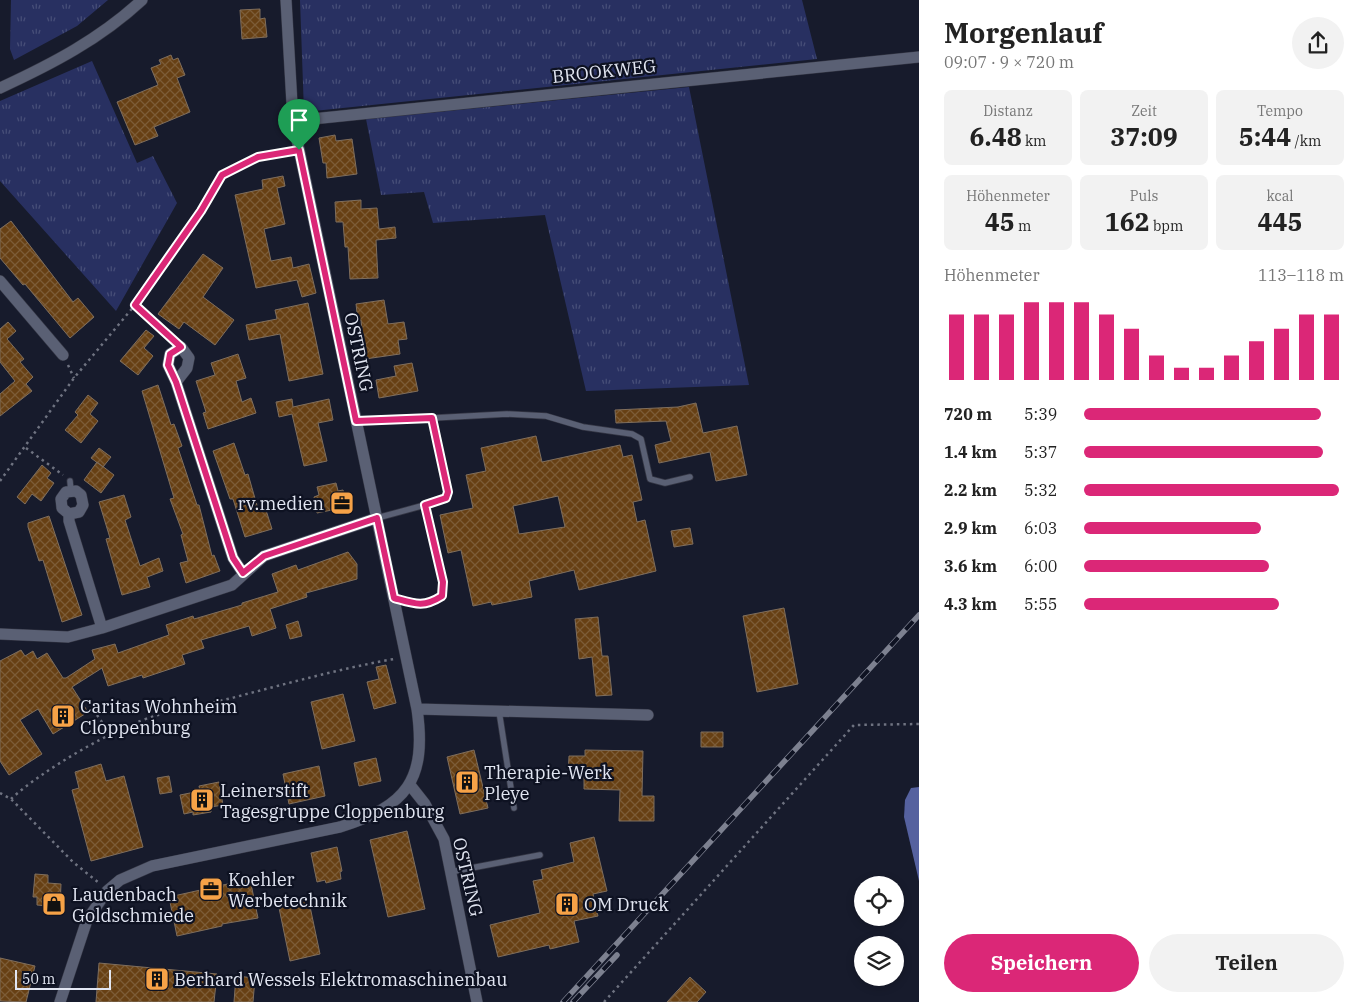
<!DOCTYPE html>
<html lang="de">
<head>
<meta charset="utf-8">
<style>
  body { margin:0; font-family:"IBM Plex Serif",serif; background:#f2f2f2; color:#222; height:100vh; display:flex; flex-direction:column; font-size:19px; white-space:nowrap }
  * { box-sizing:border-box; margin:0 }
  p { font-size:16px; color:#767676 }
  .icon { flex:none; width:28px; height:28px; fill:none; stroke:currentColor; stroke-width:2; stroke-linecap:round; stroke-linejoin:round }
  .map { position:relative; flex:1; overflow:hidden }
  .panel { display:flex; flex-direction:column; background:#fff; width:450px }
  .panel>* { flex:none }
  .fabs { position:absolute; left:854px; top:876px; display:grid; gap:10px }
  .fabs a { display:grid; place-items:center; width:50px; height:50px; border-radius:50%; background:#fff; box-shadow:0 2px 8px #0003; font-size:25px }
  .scale { position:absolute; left:15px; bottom:12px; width:96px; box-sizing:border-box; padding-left:5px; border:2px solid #e2e6f2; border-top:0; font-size:14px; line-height:18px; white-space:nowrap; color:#e2e6f2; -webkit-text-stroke:4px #0e1222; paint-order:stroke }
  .pin { position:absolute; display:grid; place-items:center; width:42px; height:42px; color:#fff; margin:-51px -21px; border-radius:50% 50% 50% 0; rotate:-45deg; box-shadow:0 0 5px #0007 }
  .pin .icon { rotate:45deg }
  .round { display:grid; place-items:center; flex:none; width:52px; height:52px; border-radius:26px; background:#f2f2f2 }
  .head { display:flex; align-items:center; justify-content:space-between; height:85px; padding:0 25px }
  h1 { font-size:28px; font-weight:800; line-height:38px }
  .metrics { display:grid; grid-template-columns:repeat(3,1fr); gap:8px; height:85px; padding:5px 25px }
  .metrics div { display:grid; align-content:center; border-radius:8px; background:#f2f2f2; text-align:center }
  .metrics b { font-size:25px; font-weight:800 }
  .metrics small { font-size:14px; font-weight:400 }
  .metrics p { font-size:14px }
  .chart { height:140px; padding:10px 25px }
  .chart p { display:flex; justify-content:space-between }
  .chart svg { width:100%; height:90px; margin-top:5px; stroke:#db2777; stroke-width:6 }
  .cta { display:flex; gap:10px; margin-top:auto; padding:10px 25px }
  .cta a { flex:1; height:58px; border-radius:30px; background:#db2777; color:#fff; font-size:20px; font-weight:800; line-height:58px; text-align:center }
  .cta a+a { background:#f2f2f2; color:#222 }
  ul { padding:0 25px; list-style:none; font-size:16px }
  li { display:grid; grid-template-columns:80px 60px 1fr; align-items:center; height:38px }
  li i { height:12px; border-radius:6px; background:#db2777 }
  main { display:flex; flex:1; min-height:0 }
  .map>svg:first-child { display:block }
  .grass { fill:url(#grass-tufts) }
  .water { fill:#55619f }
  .building { fill:url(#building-cross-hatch); stroke:#7f6e5d; fill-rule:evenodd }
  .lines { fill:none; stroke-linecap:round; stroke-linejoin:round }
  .lane-casing { stroke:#353745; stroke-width:7 }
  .street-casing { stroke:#353745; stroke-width:12 }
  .path { stroke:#6f7381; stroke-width:2.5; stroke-dasharray:2.5 4; stroke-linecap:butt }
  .lane { stroke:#5a6074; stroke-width:5.5 }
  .street { stroke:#5a6074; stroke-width:11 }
  .rail-casing { stroke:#7d8190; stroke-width:5.5 }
  .rail { stroke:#0e1222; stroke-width:4; stroke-dasharray:11; stroke-linecap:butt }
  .route-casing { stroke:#fff; stroke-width:10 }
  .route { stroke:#db2777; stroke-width:6 }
  .labels { text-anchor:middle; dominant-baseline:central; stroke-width:4.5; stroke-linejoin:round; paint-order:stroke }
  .street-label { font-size:18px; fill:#e2e6f2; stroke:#0e1222 }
  .poi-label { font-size:18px; fill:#e2e6f2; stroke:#0e1222; text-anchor:start }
</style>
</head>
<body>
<main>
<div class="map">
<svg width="919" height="1002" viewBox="0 0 919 1002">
  <defs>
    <pattern id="grass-tufts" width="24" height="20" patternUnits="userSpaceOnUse" patternTransform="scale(1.25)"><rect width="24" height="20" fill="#283061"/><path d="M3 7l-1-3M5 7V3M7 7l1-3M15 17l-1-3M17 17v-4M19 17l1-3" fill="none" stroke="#474e78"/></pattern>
    <pattern id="building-cross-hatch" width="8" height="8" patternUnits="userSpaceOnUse" patternTransform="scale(1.25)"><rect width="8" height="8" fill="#674014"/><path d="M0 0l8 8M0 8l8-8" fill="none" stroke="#7c5c37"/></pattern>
  </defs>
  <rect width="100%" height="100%" fill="#171b2c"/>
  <path class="grass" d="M11,0H108L77,26L14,60L10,49Z
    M300,0H802L817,59L304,112Z
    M92,61L137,163L153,156L177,203L116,311L0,181V101Z
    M689,87L749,385L586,391L545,215L433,223L424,192L381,195L366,119Z"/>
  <path class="water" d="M919,787V881L904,817L905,800L911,788Z"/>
  <path class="building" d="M260,9V19L265,18L267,37L242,39L240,10Z
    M171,55L173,60L178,58L185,75L177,78L190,112L154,127L158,136L135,145L117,102L158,85L151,68L161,64L159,60Z
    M335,135L336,141L352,139L357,174L327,178L326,163H323L319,138Z
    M283,176L285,186L277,188L285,224L264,229L271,261L291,257L293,268L309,264L316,293L302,297L297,280L256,288L235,195L263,189L262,180Z
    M361,200V209L377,208L379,229L395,227L396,238L376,240L378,278L350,279L348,247H345L343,222H336L335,202Z
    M11,221L73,302L78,298L94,317L70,338L25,284L23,285L0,258V229Z
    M203,254L223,268L203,297L234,320L215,345L184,322L179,329L158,314Z
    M384,300L388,324L404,322L407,339L398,340L400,354L365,359L361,320L358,321L356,304Z
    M308,303L323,374L289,381L280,334L249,340L246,325L277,319L275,310Z
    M8,322L16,331L7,339L24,359L20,362L33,377L26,384L32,391L0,416V394L15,381L0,362V329Z
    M146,330L154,336L144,348L153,356L138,375L120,361Z
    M238,354L246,378L236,381L242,402L251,398L256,413L208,429L203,413L206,412L196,381L215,375L211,363Z
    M412,363L418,391L379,398L376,380L396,376L394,366Z
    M158,385L171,425L174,424L182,446L178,448L197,505H199L212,556L214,555L220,571L186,583L180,563L188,561L181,535L183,534L170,499L174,498L142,391Z
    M88,395L98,403L90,414L98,421L81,443L65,430L78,415L75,412Z
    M292,399L293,407L329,399L333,420L318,423L327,461L304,466L292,414L279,417L276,402Z
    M696,403L703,433L737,426L747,475L716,481L710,452L659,463L655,445L671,441L666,421L616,423L615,410L678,407Z
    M536,436L542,462L620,445L623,457L632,455L642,500L633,502L637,522L645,520L656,571L579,590L574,570L529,581L532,597L492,605L491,602L473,606L461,550L448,553L440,515L473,508L466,475L486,471L481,448ZM558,496L565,527L519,534L513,506Z
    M234,443L245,475L248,474L258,509L265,507L272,529L245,537L233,499H230L213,451Z
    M99,448L111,457L103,467L91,458Z
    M97,462L114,475L101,493L84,480Z
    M42,465L51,473L47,478L54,483L41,501L32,494L25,504L17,497Z
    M336,483L338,491L343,490L347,507L317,513L314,497L319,495L317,487Z
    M124,495L131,517L125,520L140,566L159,558L163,571L147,577L150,587L122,595L106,539L110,538L99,502Z
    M49,516L82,615L62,622L43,560L39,561L28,527V523Z
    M690,528L693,544L674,547L671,531Z
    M348,552L357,564V579L306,593L307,597L270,609L276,628L252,636L249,626L201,640L204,648L182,655L185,664L143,678L142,675L108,686L102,668L72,687L88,712L53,734L38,709L20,720L42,754L9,775L0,761V661L21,650L25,656L33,651L37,659L47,653L63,678H66L95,659L92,650L115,644L118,653L169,635L166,625L193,616L194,619L242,605V603L278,592L272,574L296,565L298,570Z
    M784,608L798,684L757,692L743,616Z
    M598,617L602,656H608L612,695L596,696L592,657L579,659L575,619Z
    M298,621L302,636L290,639L286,625Z
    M386,665L396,703L374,709L367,682L379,679L376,667Z
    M343,694L355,741L322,749L311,702Z
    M701,732H723V747H701Z
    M474,750L488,808L460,814L447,757Z
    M585,750L643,751L642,796H654V821H619L620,790L584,789V775H568L569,756H585Z
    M376,758L381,781L359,786L354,763Z
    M101,764L106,781L124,776L143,847L91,861L72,790L79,788L75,772Z
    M319,766L325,796L289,804L283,774Z
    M169,776L172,792L160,794L157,778Z
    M219,782L223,805L211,807V812L193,815V812L184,814L180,795L200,791L199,786Z
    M407,831L425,909L388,917L370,840Z
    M594,837L607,891L593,894L598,916L574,921L579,942L550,949L549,945L498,957L490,925L540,913L533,881L543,879L541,870L574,862L570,843Z
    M337,847L342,871L340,872L341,879L326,883L325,880L317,882L311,853Z
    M35,874L48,875V883L61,884L60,907L37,905V897H33Z
    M250,879L258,918L222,924V926L177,936L169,897Z
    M308,897L320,954L290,961L278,903Z
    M0,958L35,966L26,1002L0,1001Z
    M99,963L217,974L214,1002H96Z
    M236,976L255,978L253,1002H234Z
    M690,977L706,992L697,1002H667Z"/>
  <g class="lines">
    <g class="lane-casing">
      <path id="lane" d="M432,418L507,414L546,416L583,427L632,434L641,439L650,479L665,483L690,477
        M356,421L432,418L448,492L446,498L425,505
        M70,481L71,491
        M377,518L425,505L443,582L442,596C423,608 415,604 394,598
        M499,711L514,808
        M450,872L540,855"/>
    </g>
    <g class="street-casing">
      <path id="street" d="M0,88C52,64 100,39 142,0
        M293,121L919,57
        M0,281L63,355
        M176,382L187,368L189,358L181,347L170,354L168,365L176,382L233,558L243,573
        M69,514L79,512L83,505L81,495L76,491L66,492L61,499L62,508L69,514V521L102,628
        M0,634L68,637L102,628L232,585L264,556L377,518
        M417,709L648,715
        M410,785L425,804L444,839L477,1002
        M60,1002L87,920L107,891L120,880L152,866L340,827C407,806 427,780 417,709L293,121L286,0"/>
    </g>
    <path class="path" d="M135,305L173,339
      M68,365L74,378
      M26,448L63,475
      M0,481L74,378L135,305L201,211L222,175L258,157L287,152
      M97,715L111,735
      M0,793L11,799L73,862L99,883
      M11,799C41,771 117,726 158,715C186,707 215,703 243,695C293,682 343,668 394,659
      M604,1002L854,725L919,724"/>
    <use href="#lane" class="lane"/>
    <use href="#street" class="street"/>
    <g class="rail-casing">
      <path id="rail" d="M563,1002L919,615
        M573,1002L617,955"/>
    </g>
    <use href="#rail" class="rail"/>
  </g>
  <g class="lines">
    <g class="route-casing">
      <path id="route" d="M299,150L356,421L432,418L448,492L446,498L425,505L443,582L442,596C423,608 415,604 394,598L377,518L264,556L243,573L233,558L176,382L168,365L170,354L181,347L135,305L201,211L222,175L258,157Z"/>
    </g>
    <use href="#route" class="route"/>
  </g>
  <defs>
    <g id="office-square" transform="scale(1.25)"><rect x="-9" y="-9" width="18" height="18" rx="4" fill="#f6a247" stroke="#0e1222"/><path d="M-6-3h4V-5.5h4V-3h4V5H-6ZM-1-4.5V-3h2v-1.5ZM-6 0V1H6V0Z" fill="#111"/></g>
    <g id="building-square" transform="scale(1.25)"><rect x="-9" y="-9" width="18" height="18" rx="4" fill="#f6a247" stroke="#0e1222"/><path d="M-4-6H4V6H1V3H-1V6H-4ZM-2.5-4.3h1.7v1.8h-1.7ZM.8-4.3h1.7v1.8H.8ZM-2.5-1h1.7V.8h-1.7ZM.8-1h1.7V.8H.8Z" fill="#111"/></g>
    <g id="shop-square" transform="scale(1.25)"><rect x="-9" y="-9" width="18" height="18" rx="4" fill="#f6a247" stroke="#0e1222"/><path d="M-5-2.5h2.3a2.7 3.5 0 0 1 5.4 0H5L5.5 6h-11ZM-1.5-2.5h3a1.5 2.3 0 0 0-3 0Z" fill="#111"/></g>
  </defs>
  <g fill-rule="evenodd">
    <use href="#office-square" x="342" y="503"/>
    <use href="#building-square" x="63" y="716"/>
    <use href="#building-square" x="467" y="782"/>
    <use href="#building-square" x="202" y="800"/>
    <use href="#office-square" x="211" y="889"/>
    <use href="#shop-square" x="54" y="904"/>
    <use href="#building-square" x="567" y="904"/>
    <use href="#building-square" x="157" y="979"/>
  </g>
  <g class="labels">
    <g class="street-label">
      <text transform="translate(604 71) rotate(-6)">BROOKWEG</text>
      <text transform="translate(359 352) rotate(78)">OSTRING</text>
      <text transform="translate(468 877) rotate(77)">OSTRING</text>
    </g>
    <g class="poi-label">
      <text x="324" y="503" text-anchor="end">rv.medien</text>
      <text x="80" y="706">Caritas Wohnheim<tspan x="80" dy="21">Cloppenburg</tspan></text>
      <text x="484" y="772">Therapie-Werk<tspan x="484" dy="21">Pleye</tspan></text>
      <text x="220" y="790">Leinerstift<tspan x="220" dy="21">Tagesgruppe Cloppenburg</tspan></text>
      <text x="228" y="879">Koehler<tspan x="228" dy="21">Werbetechnik</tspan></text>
      <text x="72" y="894">Laudenbach<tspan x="72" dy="21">Goldschmiede</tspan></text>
      <text x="584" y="904">OM Druck</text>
      <text x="174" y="979">Berhard Wessels Elektromaschinenbau</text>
    </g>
  </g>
</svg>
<div class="fabs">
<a><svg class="icon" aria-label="locate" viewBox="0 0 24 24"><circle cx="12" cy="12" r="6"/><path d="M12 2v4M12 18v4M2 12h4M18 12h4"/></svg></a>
<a><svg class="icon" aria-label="layers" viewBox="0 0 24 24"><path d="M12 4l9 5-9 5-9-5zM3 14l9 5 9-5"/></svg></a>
</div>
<div class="scale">50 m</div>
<div class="pin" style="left:299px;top:150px;background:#1e9e55"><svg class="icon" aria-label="arrive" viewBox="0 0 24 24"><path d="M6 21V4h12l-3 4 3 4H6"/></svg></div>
</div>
<section class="panel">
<div class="head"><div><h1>Morgenlauf</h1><p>09:07 · 9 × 720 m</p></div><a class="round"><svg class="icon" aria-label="share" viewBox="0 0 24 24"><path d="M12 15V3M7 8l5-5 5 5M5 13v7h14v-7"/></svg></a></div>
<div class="metrics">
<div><p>Distanz</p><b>6.48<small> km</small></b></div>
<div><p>Zeit</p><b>37:09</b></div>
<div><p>Tempo</p><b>5:44<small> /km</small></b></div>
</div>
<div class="metrics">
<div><p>Höhenmeter</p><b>45<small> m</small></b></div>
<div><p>Puls</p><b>162<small> bpm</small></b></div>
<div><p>kcal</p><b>445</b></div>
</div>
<div class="chart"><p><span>Höhenmeter</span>113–118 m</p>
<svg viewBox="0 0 160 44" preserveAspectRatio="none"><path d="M5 44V12M15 44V12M25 44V12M35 44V6M45 44V6M55 44V6M65 44V12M75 44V19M85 44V32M95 44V38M105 44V38M115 44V32M125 44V25M135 44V19M145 44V12M155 44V12"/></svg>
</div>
<ul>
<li><b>720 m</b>5:39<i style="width:91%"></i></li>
<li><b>1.4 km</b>5:37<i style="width:92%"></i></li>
<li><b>2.2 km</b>5:32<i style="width:98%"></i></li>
<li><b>2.9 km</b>6:03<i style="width:68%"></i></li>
<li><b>3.6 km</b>6:00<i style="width:71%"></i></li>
<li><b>4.3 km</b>5:55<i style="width:75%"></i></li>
</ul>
<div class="cta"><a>Speichern</a><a>Teilen</a></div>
</section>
</main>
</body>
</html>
